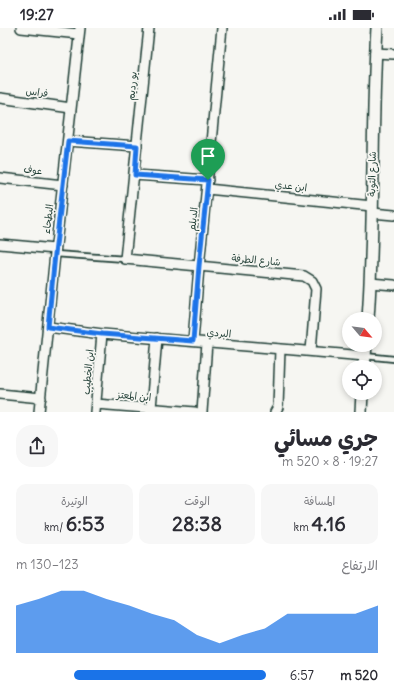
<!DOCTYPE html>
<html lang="ar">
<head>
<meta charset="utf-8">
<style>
  body { margin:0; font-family:Delius,"Playpen Sans Arabic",sans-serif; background:#f7f7f7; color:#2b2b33; direction:rtl; height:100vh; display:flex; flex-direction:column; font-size:15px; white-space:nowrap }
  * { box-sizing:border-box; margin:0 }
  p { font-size:13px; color:#7c7c81 }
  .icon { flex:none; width:22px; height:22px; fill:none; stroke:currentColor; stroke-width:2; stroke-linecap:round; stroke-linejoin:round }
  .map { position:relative; height:384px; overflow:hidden; direction:ltr }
  .drawer { display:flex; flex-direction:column; background:#fff; flex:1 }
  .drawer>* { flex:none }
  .needle { width:26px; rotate:119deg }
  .fabs { position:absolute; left:342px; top:284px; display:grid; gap:8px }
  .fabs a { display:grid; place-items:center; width:40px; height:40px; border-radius:50%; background:#fff; box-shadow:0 2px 6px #0003; font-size:20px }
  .pin { position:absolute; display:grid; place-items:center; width:34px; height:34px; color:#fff; margin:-41px -17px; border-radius:50% 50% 50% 0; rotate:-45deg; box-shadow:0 0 4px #0007 }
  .pin .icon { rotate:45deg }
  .round { display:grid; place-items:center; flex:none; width:42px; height:42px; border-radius:16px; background:#f7f7f7 }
  .headline { display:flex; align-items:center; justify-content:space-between; height:68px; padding:0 16px }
  h1 { font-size:22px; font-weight:700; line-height:30px }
  .metrics { display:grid; grid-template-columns:repeat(3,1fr); gap:6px; height:68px; padding:4px 16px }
  .metrics div { display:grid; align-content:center; border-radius:10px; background:#f7f7f7; text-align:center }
  .metrics b { font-size:20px; font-weight:700 }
  .metrics small { font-size:11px; font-weight:400 }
  .metrics p { font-size:11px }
  .chart { height:112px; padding:8px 16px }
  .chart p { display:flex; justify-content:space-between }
  .chart svg { width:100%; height:72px; margin-top:4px; fill:#1a73e8; opacity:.7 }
  ul { padding:0 16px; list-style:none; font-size:13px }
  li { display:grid; grid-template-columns:64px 48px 1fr; align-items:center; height:30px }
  li i { height:10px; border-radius:5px; background:#1a73e8 }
  .status { display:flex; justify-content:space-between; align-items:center; height:28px; padding:0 20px; background:#fff; direction:ltr }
  .status svg { height:11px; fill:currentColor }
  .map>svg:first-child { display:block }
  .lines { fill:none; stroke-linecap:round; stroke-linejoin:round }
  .service-casing { stroke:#1f3d34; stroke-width:8 }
  .minor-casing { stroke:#1f3d34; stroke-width:12 }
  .tertiary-casing { stroke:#1f3d34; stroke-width:14 }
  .service { stroke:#f6f6f2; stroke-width:4.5 }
  .minor { stroke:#f6f6f2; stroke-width:9 }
  .tertiary { stroke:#f6f6f2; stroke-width:11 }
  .route-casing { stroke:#fff; stroke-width:8 }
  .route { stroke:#1a73e8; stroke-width:5 }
  .labels { text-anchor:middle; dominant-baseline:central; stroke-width:3.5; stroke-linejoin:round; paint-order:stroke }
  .street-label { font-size:10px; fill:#1f3d34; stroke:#f6f6f2 }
</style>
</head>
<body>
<div class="status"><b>19:27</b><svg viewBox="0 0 49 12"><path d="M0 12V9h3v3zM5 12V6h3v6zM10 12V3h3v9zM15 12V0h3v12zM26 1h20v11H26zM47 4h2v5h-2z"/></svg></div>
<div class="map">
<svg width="394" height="384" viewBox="0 0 394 384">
  <rect width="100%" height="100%" fill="#f6f6f2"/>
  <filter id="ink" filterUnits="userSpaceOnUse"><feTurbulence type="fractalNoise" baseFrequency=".025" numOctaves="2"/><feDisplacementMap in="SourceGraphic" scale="8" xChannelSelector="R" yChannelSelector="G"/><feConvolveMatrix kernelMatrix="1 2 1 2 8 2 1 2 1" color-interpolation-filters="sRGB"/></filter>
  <g filter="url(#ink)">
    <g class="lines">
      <g class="service-casing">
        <path id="service" d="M55,226L125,231
          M365,328L394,331"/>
      </g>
      <g class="minor-casing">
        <path id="minor" d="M21,0L79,6
          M149,0L125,231L304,248L312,253L316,261L311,323
          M375,25L394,26
          M0,70L71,80
          M68,113L137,118
          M135,147L208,152
          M0,150L63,157
          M207,161L372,178
          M372,185L394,187
          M0,216L55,221
          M370,255L394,257
          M48,299L102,306L365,328
          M193,313L199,239L222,0
          M0,366L41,370
          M96,376L195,384
          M151,380L157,310
          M39,384L55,226L80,0
          M95,384L102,306
          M202,384L207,315
          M275,384L278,379L280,321"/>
      </g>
      <g class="tertiary-casing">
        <path id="tertiary" d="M368,291C375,194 371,97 377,0
          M364,339L366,317
          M361,384L362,365"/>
      </g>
      <use href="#service" class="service"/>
      <use href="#minor" class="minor"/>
      <use href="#tertiary" class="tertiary"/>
    </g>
  </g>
  <g class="lines" filter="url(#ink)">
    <g class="route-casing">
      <path id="route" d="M68,113L137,118L135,147L208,152L199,238L193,313L102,306L48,299L55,226Z"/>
    </g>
    <use href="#route" class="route"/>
  </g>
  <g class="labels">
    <g class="street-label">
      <text transform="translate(132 58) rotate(-85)">بو رديم</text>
      <text transform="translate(37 64) rotate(8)">فراس</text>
      <text transform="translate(33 142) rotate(6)">عوف</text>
      <text transform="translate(372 146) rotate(-89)">شارع التوبة</text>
      <text transform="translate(291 158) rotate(6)">ابن عدي</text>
      <text transform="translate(48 191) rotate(-83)">البطحاء</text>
      <text transform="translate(193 191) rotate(-84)">الديلم</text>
      <text transform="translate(256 232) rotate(5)">شارع الطرفة</text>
      <text transform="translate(219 305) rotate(5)">البردي</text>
      <text transform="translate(88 344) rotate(-85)">ابن الخطيب</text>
      <text transform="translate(134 368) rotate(5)">ابن المعتز</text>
    </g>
  </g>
</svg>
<div class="fabs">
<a><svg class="needle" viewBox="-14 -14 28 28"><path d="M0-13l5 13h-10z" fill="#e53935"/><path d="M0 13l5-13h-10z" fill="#7c7c81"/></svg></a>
<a><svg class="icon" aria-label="locate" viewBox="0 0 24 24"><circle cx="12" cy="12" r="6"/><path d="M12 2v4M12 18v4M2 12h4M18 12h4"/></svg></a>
</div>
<div class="pin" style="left:208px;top:152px;background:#1e9e55"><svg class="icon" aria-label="arrive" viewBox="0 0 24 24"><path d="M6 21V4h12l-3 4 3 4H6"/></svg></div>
</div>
<section class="drawer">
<div class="headline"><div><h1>جري مسائي</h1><p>19:27 · 8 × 520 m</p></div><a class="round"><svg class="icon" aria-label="share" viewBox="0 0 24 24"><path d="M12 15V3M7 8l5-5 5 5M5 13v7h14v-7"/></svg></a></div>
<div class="metrics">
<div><p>المسافة</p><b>4.16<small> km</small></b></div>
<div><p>الوقت</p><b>28:38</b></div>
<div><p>الوتيرة</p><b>6:53<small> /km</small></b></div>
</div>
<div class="chart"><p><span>الارتفاع</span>123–130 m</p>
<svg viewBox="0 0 160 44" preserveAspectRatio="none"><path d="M0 44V15L10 11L20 6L30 6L40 11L50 15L60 20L70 24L80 33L90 38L100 33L110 29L120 20L130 20L140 20L150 20L160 15V44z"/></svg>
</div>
<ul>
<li><b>520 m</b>6:57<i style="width:77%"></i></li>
</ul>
</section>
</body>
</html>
